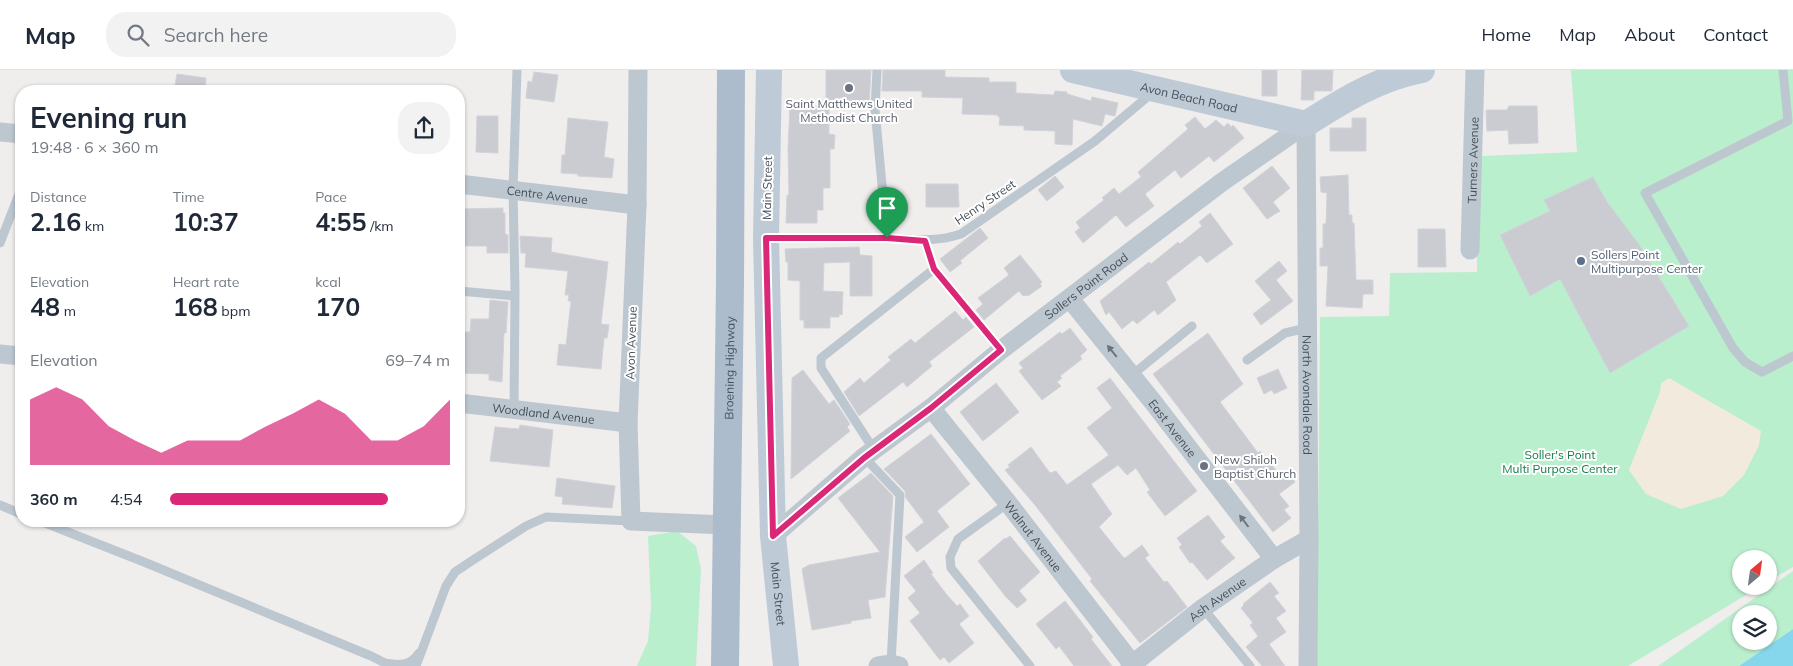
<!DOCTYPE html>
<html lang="en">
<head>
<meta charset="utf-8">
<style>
  body { margin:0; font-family:Mulish,sans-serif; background:#f2f2f3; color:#1f2937; height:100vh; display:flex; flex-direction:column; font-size:19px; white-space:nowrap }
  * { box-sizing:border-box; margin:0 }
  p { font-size:16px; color:#747a83 }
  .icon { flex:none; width:28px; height:28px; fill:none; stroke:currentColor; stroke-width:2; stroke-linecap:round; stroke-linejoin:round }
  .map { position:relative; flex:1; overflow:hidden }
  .details { position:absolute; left:15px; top:15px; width:450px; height:442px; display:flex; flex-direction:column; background:#fff; border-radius:20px; box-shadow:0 1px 4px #0004 }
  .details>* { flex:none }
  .needle { width:32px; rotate:29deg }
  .buttons { position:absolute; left:1732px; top:480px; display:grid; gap:10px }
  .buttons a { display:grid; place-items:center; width:45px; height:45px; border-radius:50%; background:#fff; box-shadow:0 1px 4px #0004; font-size:25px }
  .pin { position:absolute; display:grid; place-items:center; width:42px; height:42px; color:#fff; margin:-51px -21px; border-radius:50% 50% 50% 0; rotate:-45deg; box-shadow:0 0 5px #0007 }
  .pin .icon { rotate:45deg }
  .round { display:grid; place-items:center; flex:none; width:52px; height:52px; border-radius:20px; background:#f2f2f3 }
  .headline { display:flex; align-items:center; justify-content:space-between; height:85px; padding:0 15px }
  h1 { font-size:28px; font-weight:700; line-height:38px }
  .figures { display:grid; grid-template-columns:repeat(3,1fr); gap:8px; height:85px; padding:5px 15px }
  .figures div { display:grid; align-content:center }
  .figures b { font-size:25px; font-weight:700 }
  .figures small { font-size:14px; font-weight:400 }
  .figures p { font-size:14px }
  .chart { height:140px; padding:10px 15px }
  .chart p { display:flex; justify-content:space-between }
  .chart svg { width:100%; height:90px; margin-top:5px; fill:#db2777; opacity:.7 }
  ul { padding:0 15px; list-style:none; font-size:16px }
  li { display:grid; grid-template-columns:80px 60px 1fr; align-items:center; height:38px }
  li i { height:12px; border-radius:6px; background:#db2777 }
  header { display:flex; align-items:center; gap:30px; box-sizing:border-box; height:70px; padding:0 25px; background:#fff; border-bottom:1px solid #e0e1e3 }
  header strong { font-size:24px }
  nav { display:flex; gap:28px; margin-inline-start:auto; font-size:18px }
  .search { width:350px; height:45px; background:#f2f2f3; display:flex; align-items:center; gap:12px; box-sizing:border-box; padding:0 18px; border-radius:20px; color:#747a83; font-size:19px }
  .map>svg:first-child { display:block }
  .green { fill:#baefce; fill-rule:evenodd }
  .sand { fill:#f2ebdd }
  .water { fill:#86d7ec }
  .building { fill:#caccd2; stroke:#d1d3d9 }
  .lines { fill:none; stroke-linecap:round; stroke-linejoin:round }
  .lane { stroke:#bdc7d0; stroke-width:9 }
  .street { stroke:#bdc7d0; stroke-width:19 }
  .secondary { stroke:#bfcad7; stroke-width:26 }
  .primary { stroke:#acbccd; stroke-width:28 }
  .oneway { fill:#69747d }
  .route-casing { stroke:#fff; stroke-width:10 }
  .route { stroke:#db2777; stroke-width:6 }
  .worship-dot { fill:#6b7280; stroke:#fff; stroke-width:2 }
  .service-dot { fill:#5c6f8a; stroke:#fff; stroke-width:2 }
  .labels { text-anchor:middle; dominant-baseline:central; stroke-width:4; stroke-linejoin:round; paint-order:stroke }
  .street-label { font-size:12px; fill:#45505a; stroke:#fff }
  .worship-label { font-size:12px; fill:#5b616d; stroke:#fff }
  .service-label { font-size:12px; fill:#4e5e75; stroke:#fff; text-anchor:start }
  .park-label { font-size:12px; fill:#157c49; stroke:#fff }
</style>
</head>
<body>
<header>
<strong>Map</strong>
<div class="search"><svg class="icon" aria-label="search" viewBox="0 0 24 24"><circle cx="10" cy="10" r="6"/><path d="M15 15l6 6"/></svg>Search here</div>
<nav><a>Home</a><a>Map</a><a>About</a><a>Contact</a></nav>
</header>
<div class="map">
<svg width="1793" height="596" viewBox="0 0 1793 596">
  <rect width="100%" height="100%" fill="#f0eded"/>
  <path class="green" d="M1571,0H1793V497L1769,511V489H1741V516H1761L1628,596H1317L1320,247L1389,246L1390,203L1477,202V145L1481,86L1577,82Z
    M677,461L696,476L701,499L696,596H637L648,571L651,537L648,466Z
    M1793,501V559L1739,596H1658ZM1741,544H1769V571H1741Z"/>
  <path class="sand" d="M1669,308L1761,361L1759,375L1744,405L1723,426L1681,439L1646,424L1629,400L1660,322L1661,313Z"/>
  <path class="water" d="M1793,559V596H1739Z"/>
  <path class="building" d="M826,0H871L869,35H826Z
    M883,0H945V7L989,8V12H1016V23L1054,25L1055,21L1067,22V24L1091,31L1092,27L1118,33L1115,46L1105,44L1102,56L1073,49L1072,75L1055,74V61L1024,60V56L999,55L1000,47H998V45L962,44L963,28L922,27V21H882Z
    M1262,0H1277V26H1262Z
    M1302,0H1333L1332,21H1314V30H1301Z
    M534,2L558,5L554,32L526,28L528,11L532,12Z
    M177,4L206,8L205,21H174Z
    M790,35L829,36V64L835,65L834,79H830V118H823V140H817V153H786L787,125H789L788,79Z
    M1509,36H1537L1538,73L1509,74L1508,60L1487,61L1486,40H1507Z
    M477,46H498V83L476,82Z
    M1195,47L1205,59L1216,50L1224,57L1228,53L1231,57L1233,55L1244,68L1214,92L1209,86L1181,108L1175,100L1145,124L1154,136L1126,157L1116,145L1083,173L1075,162L1080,158L1076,152L1104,130L1102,128L1114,118L1119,124L1141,107L1138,102L1188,59L1185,55Z
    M568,48L608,52L604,87L614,89L612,108L578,106V104L561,103L562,85H565Z
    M1352,48H1366V81H1330V58H1352Z
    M1272,96L1290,118L1273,132L1280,141L1267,149L1243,118Z
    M1348,105L1349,145H1352V153H1354L1356,210H1373V224H1363L1362,238L1326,236L1328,196H1320V178H1323V154H1326L1327,123L1321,122L1320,107Z
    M1055,106L1064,117L1047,131L1038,120Z
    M1593,107L1607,132L1638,173L1689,256L1610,303L1560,209L1530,226L1500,165L1550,141L1544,130Z
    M926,114H958L959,137H926Z
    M503,138V143H505V164L508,165V183H487V176H459V139Z
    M1210,143L1233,174L1207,193L1200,185L1166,212L1176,230L1158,245L1154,240L1137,254L1133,250L1122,259L1109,242L1106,245L1100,231L1149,192L1151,194L1178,172L1180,174L1202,156L1199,152Z
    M980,158L988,168L967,185L960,191L962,193L950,202L940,189Z
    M1418,159H1445L1446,197H1418Z
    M520,166L552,168L551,182L608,192L601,254L609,255L607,268H604L601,299L557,295L559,274L566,275L571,231H568L569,225H565L568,201L525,197L526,183H521Z
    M859,177L860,185L872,186V226H850V192L824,193L823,221L843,222L842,245L839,244V247H830V258H804V250H800V211L788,210V192H786L785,179Z
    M1020,185L1042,212L1040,214L1042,216L1028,226L1027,225L1023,226L1019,221L984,250L976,240L983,234L978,228L1009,205L1004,198Z
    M1279,191L1287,201L1276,210L1293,231L1261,255L1253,244L1271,230L1255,211Z
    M490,230L508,232L506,263H504L502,312L489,310V304L459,303V262H470L471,249H489Z
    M955,241L963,250L966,247L974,257L929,292L932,296L907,317L903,312L859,346L844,322L860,308L864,313L891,290L888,287L911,269L915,273Z
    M1070,258L1087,280L1080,286L1082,289L1060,306L1062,308L1057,312L1061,316L1042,330L1019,301L1023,298L1019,293L1060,262L1062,264Z
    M1208,263L1243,314L1220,332L1258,383L1260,381L1280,405L1287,400L1295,412L1279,424L1289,436L1284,440L1291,448L1273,462L1153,304Z
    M1278,299L1287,318L1274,324L1272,320L1264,324L1257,308Z
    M803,300L829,334L834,330L850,354L847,357L850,361L791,409L792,308Z
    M1110,308L1197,421L1165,446L1147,422L1150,420L1136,398L1127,405L1118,395L1091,414L1112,444L1099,457L1123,487L1125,488L1142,475L1149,485L1145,488L1164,512L1167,511L1187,537L1140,573L1090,511L1092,509L1035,435L1005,400L1010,397L1008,395L1031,377L1050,403L1056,401L1067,415L1109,385L1087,358L1112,338L1097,318Z
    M996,313L1019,342L983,371L960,342Z
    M520,355L553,360L549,397L490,391L495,357L519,359Z
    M931,364L970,414L937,441L949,457L917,482L905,467L924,452L906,428L905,421L884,399Z
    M871,403L893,426L885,527L868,530L871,548L851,551V553L812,560L802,499L809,495L880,482L838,428Z
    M557,408L615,416L612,438L562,434L563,427L555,426Z
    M1208,445L1225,467L1220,471L1235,488L1207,510L1192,492L1190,493L1179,477L1182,475L1177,468Z
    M1010,466L1040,502L1019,521L1027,530L1017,538L1006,527L978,491L1005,468L1006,469Z
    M924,490L933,503L931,504L947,525L957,536L960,534L969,546L959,554L974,573L949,593L944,587L940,590L910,551L920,543L908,528L916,521L904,506Z
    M1270,512L1279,523L1274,526L1286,541L1276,548L1286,562L1269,574L1285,596H1262L1246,577L1258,566L1250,555L1253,553L1241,538L1244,535L1243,534Z
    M1065,531L1093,567L1091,569L1112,596H1074L1059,576L1056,579L1036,554Z"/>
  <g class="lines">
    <path class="lane" d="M877,0L875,40L887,168
      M1783,0L1788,51L1645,123L1733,278L1745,292L1762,302L1793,286
      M768,168C807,168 846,168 884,168C913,169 933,173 961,164L1095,71L1152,23
      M925,171L934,199L1001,280
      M0,173L21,119
      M459,221L515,226
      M1247,290L1285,263L1307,258
      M1132,305L1192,256
      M514,339L515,220L513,119L517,0
      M874,380L821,298V288L934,199
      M864,387L900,425L891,594
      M1008,433L958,469L950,487L951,498L1030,596
      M0,435L21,444
      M40,451L144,492L371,586L385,593L388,596
      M1203,538L1250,596
      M385,593C399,596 410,596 419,583
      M416,596L446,516L455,502L473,490L526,456L546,447L631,451"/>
    <g class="street">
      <path d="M638,0L637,135L628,353L631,451L726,455"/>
      <path id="s1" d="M1306,54L1309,469L1308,596"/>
      <path d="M0,62L21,64"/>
      <path id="s2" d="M459,114L637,135"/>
      <path id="s3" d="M1470,180L1475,0"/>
      <path id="s4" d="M1070,229L1153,332L1274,489"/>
      <path d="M0,284L21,286"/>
      <path id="s5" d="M459,333L628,353"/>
      <path id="s6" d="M931,338L1008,433L1134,596"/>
      <path id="s7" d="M773,466L864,387L931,338L1001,280L1222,112L1306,54"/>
      <path d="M878,596L891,594L899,596"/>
      <path id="s8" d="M1130,596L1203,538L1274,489L1309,469"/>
    </g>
    <g class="secondary">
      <path id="s9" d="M769,0L766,168L773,466L786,596"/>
      <path id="s10" d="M1073,0L1306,54C1342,31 1379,8 1422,0"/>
    </g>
    <path class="primary" id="s11" d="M725,596L730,213L731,0"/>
  </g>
  <defs><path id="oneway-solid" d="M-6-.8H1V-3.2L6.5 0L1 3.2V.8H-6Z" transform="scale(1.25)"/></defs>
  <g class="oneway">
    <use href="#oneway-solid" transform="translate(1112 281) rotate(-129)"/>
    <use href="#oneway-solid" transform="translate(1244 451) rotate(-127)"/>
  </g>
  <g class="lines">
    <g class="route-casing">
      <path id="route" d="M766,168H887L925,171L934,199L1001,280L931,338L864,388L773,466Z"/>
    </g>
    <use href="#route" class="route"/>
  </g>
  <g class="worship-dot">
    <circle cx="849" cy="18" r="5"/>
    <circle cx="1204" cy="396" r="5"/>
  </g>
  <circle class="service-dot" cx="1581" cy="191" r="5"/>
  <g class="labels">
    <g class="street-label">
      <text stroke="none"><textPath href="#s10" startOffset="119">Avon Beach Road</textPath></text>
      <text stroke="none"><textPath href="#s3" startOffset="90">Turners Avenue</textPath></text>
      <text transform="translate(767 118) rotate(-89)">Main Street</text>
      <text stroke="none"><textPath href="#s2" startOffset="89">Centre Avenue</textPath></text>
      <text transform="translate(985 132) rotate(-34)">Henry Street</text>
      <text stroke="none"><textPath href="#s7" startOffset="401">Sollers Point Road</textPath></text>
      <text transform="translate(631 273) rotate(-88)">Avon Avenue</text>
      <text stroke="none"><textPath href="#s11" startOffset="298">Broening Highway</textPath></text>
      <text stroke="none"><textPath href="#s1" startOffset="271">North Avondale Road</textPath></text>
      <text stroke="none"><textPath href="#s5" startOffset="85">Woodland Avenue</textPath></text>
      <text stroke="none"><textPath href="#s4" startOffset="165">East Avenue</textPath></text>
      <text stroke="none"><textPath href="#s6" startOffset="164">Walnut Avenue</textPath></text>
      <text stroke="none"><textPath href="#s9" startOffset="524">Main Street</textPath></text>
      <text stroke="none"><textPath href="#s8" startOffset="110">Ash Avenue</textPath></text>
    </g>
    <g class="worship-label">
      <text x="849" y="33">Saint Matthews United<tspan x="849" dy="14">Methodist Church</tspan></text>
      <text x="1214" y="389" text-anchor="start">New Shiloh<tspan x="1214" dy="14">Baptist Church</tspan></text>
    </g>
    <g class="service-label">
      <text x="1591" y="184">Sollers Point<tspan x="1591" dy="14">Multipurpose Center</tspan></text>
    </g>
    <g class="park-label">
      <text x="1560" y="384">Soller's Point<tspan x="1560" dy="14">Multi Purpose Center</tspan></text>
    </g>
  </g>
</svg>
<div class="buttons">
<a><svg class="needle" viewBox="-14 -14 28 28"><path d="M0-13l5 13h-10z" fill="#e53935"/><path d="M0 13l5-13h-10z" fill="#747a83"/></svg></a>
<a><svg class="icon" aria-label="layers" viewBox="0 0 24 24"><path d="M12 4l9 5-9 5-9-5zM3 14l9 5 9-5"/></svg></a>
</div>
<div class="pin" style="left:887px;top:168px;background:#1e9e55"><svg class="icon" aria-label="arrive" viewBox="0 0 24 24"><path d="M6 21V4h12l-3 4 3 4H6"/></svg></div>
<section class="details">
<div class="headline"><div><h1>Evening run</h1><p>19:48 · 6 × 360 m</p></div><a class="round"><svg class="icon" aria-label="share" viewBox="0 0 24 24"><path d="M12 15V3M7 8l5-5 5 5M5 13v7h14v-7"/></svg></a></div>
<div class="figures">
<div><p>Distance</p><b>2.16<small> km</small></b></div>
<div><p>Time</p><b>10:37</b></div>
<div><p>Pace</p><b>4:55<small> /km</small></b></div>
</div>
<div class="figures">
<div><p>Elevation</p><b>48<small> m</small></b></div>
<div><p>Heart rate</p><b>168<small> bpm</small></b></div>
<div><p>kcal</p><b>170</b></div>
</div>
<div class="chart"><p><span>Elevation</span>69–74 m</p>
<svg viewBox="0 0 160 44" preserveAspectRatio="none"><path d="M0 44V12L10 6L20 12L30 25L40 32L50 38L60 32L70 32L80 32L90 25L100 19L110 12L120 19L130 32L140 32L150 25L160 12V44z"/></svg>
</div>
<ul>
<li><b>360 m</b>4:54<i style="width:78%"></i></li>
</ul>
</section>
</div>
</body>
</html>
